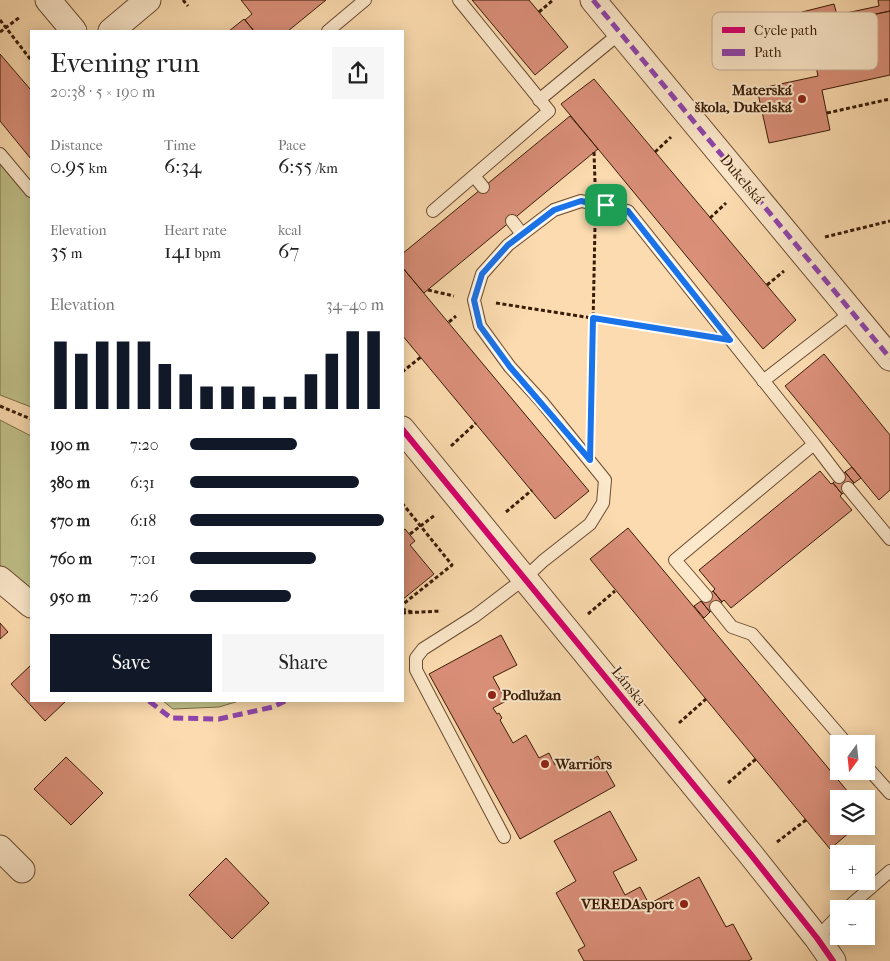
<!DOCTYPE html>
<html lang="en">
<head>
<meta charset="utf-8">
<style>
  body { margin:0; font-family:"IM FELL French Canon",serif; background:#f6f6f6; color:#222; height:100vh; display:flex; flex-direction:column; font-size:19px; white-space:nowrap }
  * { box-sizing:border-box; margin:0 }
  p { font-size:16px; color:#767676 }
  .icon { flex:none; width:28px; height:28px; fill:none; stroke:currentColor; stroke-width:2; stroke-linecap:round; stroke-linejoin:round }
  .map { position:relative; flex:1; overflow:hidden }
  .details { position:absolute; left:30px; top:30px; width:374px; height:672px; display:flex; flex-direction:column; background:#fff; border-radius:0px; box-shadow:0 2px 12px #0003 }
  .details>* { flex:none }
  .needle { width:32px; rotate:195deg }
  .controls { position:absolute; left:830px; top:735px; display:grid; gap:10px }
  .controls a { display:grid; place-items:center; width:45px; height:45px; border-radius:0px; background:#fff; box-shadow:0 2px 12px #0003; font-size:25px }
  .pin { position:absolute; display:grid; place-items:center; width:42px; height:42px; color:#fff; margin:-21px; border-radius:10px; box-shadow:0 2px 8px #0006 }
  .round { display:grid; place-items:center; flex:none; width:52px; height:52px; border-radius:0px; background:#f6f6f6 }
  .headline { display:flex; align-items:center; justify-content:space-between; height:85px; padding:0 20px }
  h1 { font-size:28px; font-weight:600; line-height:38px }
  .stats { display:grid; grid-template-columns:repeat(3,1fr); gap:8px; height:85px; padding:5px 20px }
  .stats div { display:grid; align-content:center }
  .stats b { font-size:21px; font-weight:600 }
  .stats small { font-size:14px; font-weight:400 }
  .stats p { font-size:14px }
  .chart { height:140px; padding:10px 20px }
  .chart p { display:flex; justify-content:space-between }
  .chart svg { width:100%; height:90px; margin-top:5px; stroke:#111827; stroke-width:6 }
  .cta { display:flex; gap:10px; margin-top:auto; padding:10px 20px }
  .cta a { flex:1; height:58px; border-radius:0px; background:#111827; color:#fff; font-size:20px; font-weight:600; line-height:58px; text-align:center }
  .cta a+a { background:#f6f6f6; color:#222 }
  ul { padding:0 20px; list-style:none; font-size:16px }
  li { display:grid; grid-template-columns:80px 60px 1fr; align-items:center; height:38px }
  li i { height:12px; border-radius:6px; background:#111827 }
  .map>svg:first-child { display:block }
  .green { fill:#c0c089; stroke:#7c6e48 }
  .building { fill:#da8f79; stroke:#391c07 }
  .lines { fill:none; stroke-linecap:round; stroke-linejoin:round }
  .lane-casing { stroke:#6a4c31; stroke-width:14 }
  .street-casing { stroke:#6a4c31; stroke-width:27 }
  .path { stroke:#391c07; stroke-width:3; stroke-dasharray:4 2.5; stroke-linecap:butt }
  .lane { stroke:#fce8cb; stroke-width:12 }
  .street { stroke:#fce8cb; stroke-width:25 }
  .quiet { stroke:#8e44ad; stroke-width:5; stroke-dasharray:10 5; stroke-linecap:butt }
  .cycleway-casing { stroke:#fce8cb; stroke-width:9 }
  .cycleway { stroke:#d6006c; stroke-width:6 }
  .route-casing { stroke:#fff; stroke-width:10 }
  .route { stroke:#1a73e8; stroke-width:6 }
  .poi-dot { fill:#8f2418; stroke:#fce8cb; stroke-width:2 }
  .labels { text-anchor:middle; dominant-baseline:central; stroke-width:4; stroke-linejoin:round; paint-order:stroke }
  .poi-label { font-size:15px; font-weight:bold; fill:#391c07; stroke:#fce8cb; text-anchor:end }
  .street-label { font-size:15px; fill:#391c07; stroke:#fce8cb }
  .key { fill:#fce8cb; stroke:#c2ab90; stroke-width:1 }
  .key-label { font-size:14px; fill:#391c07 }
</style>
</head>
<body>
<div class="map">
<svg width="890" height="961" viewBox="0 0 890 961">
  <rect width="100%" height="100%" fill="#fbdbaf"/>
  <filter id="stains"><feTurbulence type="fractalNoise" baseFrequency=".004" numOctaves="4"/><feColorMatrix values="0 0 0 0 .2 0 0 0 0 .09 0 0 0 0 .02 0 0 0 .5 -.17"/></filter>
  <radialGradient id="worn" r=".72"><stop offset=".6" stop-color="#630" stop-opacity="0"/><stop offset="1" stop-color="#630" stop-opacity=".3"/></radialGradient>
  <path class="green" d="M0,161L31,198V407L0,395Z
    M0,420L31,436V591L0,565Z
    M163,701H239L219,707L173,709Z"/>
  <path class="building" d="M241,0H326L288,31H254L245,20L252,14Z
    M472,0H529L568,47L535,75Z
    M878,0H890V11L808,29L809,32L806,33L802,12L834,4L837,15L879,6Z
    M890,11V75L822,90L830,130L769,143L757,89L818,76L808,29Z
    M244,19L254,31H229Z
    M0,54L30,89L31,88V159L0,121Z
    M594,79L796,320L763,349L561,104Z
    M570,116L598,149L424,293L402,267V254Z
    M402,267L589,491L555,519L402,335Z
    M824,354L890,435V490L879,500L785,386Z
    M852,467L861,478L854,483L845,472Z
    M820,471L831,484L833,483L842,494L840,496L852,510L731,608L724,600L722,602L713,591L715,589L699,570Z
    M845,472L854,483L842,494L833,483Z
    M628,528L854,799H839V826H857L830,849L590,559Z
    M405,529L415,541L410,545L434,574L402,600V531Z
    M713,591L722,602L710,612L701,601Z
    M701,601L710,612L704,618L694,606Z
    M0,623L8,632L0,639Z
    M501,635L517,665L493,677L506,701L493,708L497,714L499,713L502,718L500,720L513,743L526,735L539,758L549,753L555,765L568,757L575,769L598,756L615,786L520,839L429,674Z
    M31,665V701H66L45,721L11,684Z
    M66,757L103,793L71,825L34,789Z
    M610,811L637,860L613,872L625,895L640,887L649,904L699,877L726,927L733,924L752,959L748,961H584L578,950L585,946L556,893L576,881L554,841Z
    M226,858L269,903L232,939L189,895Z"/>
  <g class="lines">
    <g class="lane-casing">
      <path id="lane" d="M328,31L365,0
        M539,100L620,33
        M0,154L31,191
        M474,176L483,187
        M433,211L549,111L459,0
        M512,221L522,234
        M763,381L852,312
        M814,444L839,477
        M848,488L890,539
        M716,607L732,627L752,634L847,744
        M866,766L890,793
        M504,837L416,670V658L423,649L475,616L525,578L543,561L590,524L603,503L605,480L542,402L510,367L480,326L474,300L482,274L508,245L554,210L581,201L628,211L814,444L675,560L706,596
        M846,909L890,871
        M817,938L839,915"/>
    </g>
    <g class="street-casing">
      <path id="street" d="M48,0L74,31
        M593,0L890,358
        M111,31L148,0
        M402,429L752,856L817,938L833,961
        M0,579L31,605
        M0,848L22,870"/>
    </g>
    <path class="path" d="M183,0L188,6
      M539,12L553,0
      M0,20L31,60
      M0,32L20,17
      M827,113L890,99
      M594,152L595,182
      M655,152L671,137
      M710,218L726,203
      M825,237L890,221
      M767,285L784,271
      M428,290L454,296
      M496,303L700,335
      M449,322L456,316
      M402,372L421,357
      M0,406L31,419
      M591,427L595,225
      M451,446L476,423
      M402,503L452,565L402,605
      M506,512L532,490
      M410,534L435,515
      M402,609L412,612
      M402,613L441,611
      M588,614L615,591
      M679,723L706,699
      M728,783L756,759
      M777,842L806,820"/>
    <use href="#lane" class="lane"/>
    <use href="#street" class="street"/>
    <path class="quiet" d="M593,0L890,358
      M402,614L403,613
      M149,701L171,718L219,719L273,707L285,701"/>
    <g class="cycleway-casing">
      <path id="cycleway" d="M402,429L752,856L817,938L833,961"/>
    </g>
    <use href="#cycleway" class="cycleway"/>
  </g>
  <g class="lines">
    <g class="route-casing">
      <path id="route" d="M581,201L628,211L730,340L593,318L590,460L510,367L480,326L474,300L482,274L508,245L554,210Z"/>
    </g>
    <use href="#route" class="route"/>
  </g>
  <g class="poi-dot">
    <circle cx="802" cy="99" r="5"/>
    <circle cx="492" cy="695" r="5"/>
    <circle cx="545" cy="764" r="5"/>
    <circle cx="684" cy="904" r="5"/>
  </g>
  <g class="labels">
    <g class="poi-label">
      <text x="792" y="90">Materská<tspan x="792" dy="17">škola, Dukelská</tspan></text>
      <text x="502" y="695" text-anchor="start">Podlužan</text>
      <text x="555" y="764" text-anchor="start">Warriors</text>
      <text x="674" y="904">VEREDAsport</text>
    </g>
    <g class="street-label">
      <text transform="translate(742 179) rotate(50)">Dukelská</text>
      <text transform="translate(629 686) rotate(51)">Lánska</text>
    </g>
  </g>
  <rect x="712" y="12" width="166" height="58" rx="8" class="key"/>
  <rect x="722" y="27" width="23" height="6" fill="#d6006c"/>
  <rect x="722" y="49" width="23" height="7" fill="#8e44ad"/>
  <g class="key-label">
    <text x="754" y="35">Cycle path</text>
    <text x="754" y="57">Path</text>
  </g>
  <rect width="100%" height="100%" filter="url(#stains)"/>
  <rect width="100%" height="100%" fill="url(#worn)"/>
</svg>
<div class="controls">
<a><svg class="needle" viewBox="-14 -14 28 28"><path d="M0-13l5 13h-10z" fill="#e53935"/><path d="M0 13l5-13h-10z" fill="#767676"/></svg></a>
<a><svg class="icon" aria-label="layers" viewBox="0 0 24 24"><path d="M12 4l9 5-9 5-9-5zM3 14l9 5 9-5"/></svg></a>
<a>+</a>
<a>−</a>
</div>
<div class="pin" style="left:606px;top:205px;background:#1e9e55"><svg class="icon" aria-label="arrive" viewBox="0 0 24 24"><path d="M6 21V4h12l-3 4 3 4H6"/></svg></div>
<section class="details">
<div class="headline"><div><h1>Evening run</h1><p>20:38 · 5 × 190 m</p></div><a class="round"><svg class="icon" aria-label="share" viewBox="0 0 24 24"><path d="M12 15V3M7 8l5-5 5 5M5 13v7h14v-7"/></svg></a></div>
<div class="stats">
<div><p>Distance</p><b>0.95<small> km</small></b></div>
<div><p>Time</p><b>6:34</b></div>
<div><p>Pace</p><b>6:55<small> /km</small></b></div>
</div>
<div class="stats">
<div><p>Elevation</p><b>35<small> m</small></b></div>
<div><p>Heart rate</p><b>141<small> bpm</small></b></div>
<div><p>kcal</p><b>67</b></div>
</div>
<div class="chart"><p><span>Elevation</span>34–40 m</p>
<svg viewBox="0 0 160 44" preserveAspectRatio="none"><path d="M5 44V11M15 44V17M25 44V11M35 44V11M45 44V11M55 44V22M65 44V27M75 44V33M85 44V33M95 44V33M105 44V38M115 44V38M125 44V27M135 44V17M145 44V6M155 44V6"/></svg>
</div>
<ul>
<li><b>190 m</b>7:20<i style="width:55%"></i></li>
<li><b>380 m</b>6:31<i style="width:87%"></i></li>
<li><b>570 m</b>6:18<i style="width:100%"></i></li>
<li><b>760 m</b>7:01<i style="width:65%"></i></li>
<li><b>950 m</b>7:26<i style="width:52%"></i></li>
</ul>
<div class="cta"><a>Save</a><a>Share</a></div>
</section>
</div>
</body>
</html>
